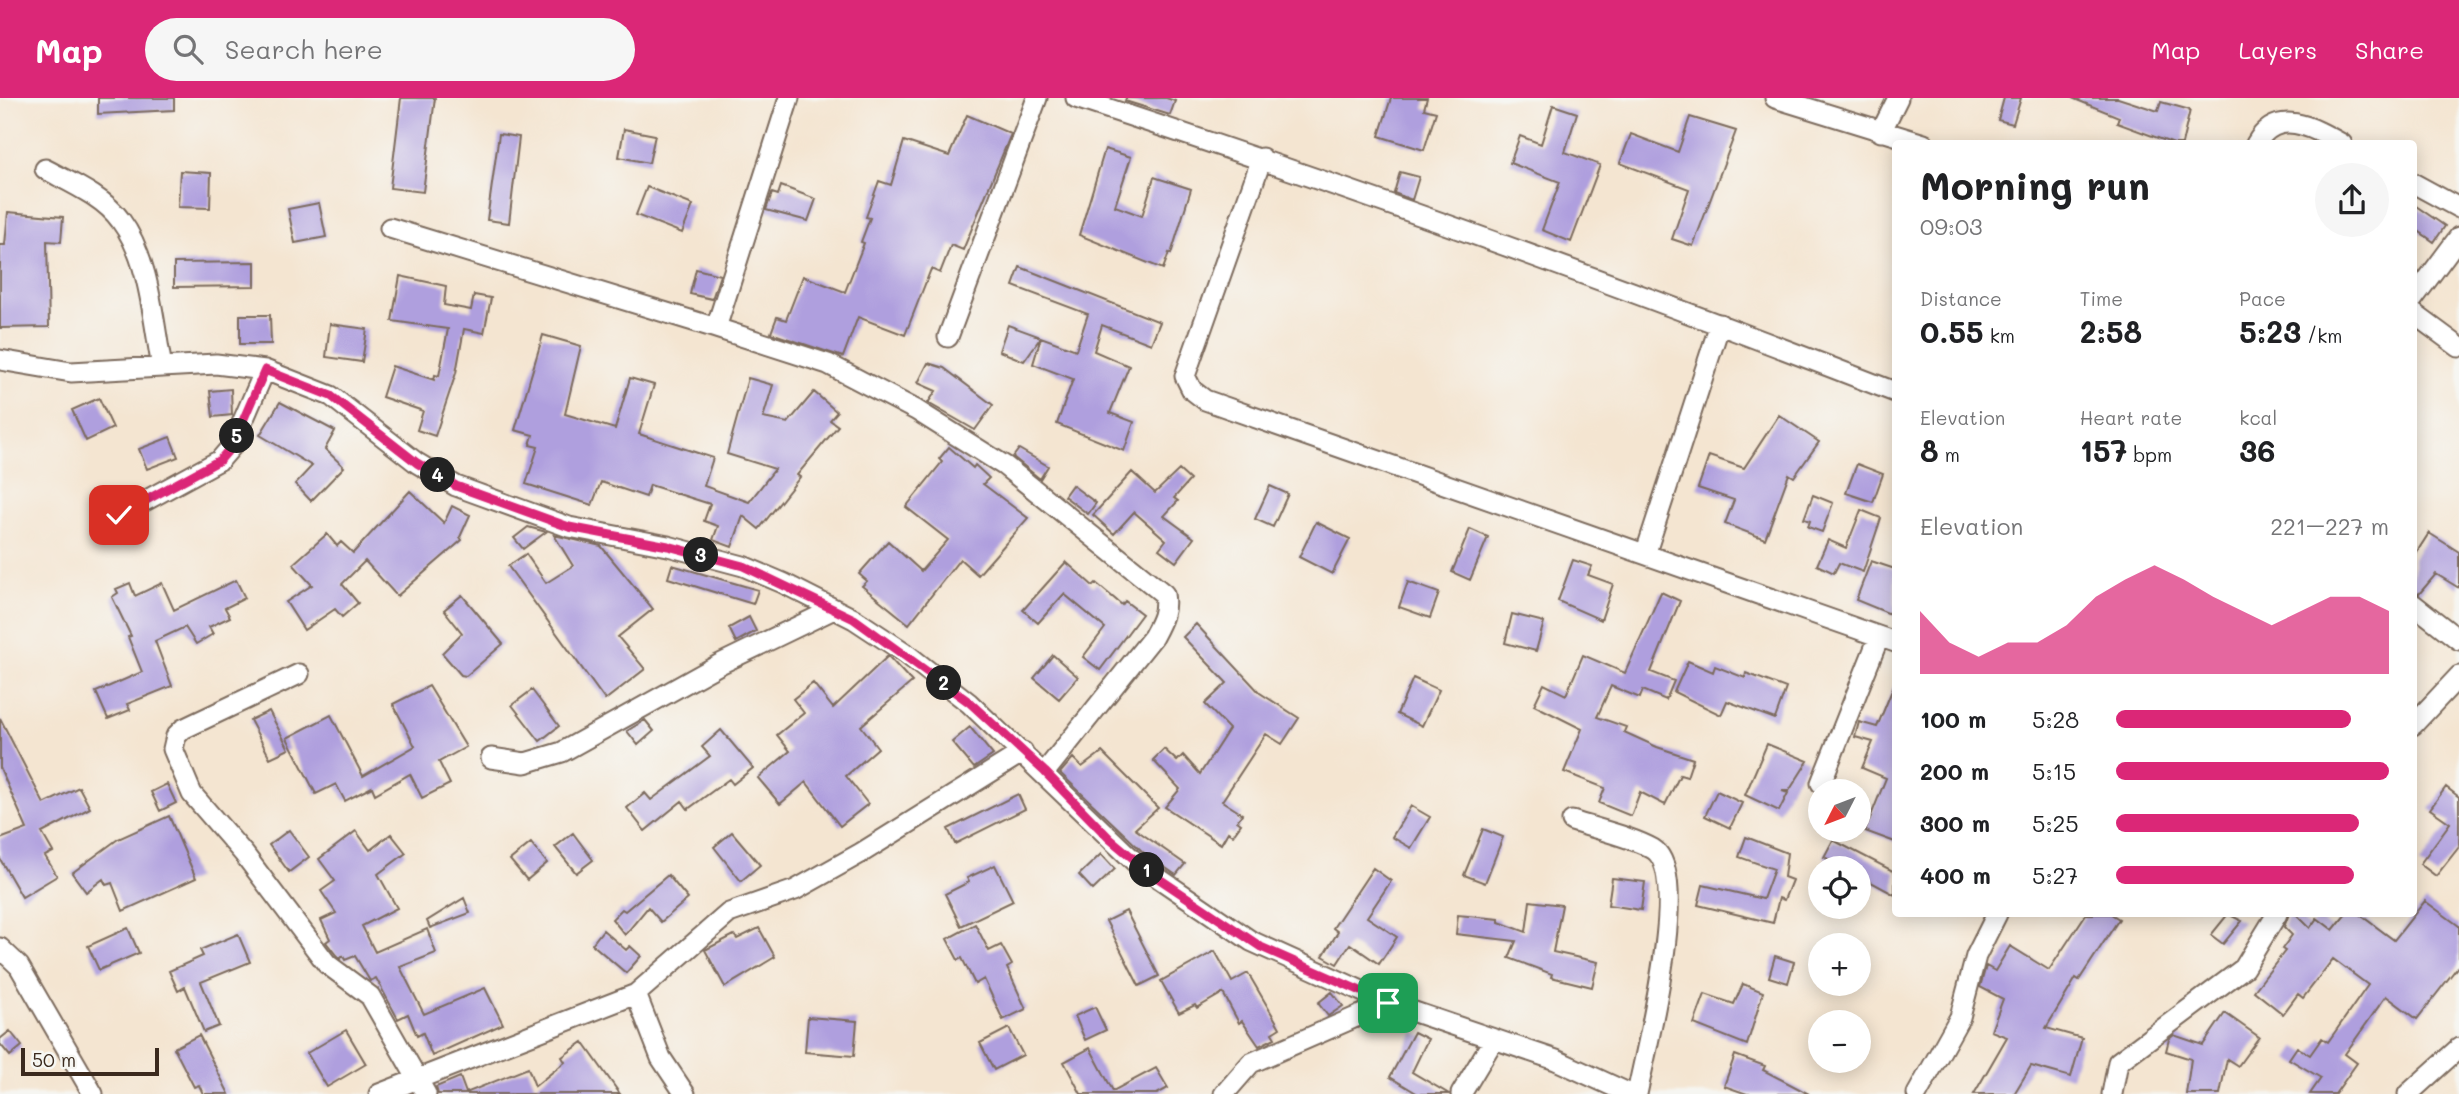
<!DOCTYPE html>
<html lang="en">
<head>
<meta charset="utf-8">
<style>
  body { margin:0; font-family:Mali,sans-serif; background:#f6f6f6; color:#202124; height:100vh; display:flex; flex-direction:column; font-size:26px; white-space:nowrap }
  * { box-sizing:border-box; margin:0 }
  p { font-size:23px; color:#757577 }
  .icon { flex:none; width:38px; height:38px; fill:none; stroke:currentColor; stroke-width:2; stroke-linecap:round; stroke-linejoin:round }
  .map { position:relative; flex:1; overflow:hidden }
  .panel { position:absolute; left:1892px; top:42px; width:525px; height:777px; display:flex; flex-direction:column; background:#fff; border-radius:7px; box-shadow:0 4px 18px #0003 }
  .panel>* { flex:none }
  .needle { width:46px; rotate:228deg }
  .tools { position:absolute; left:1808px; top:681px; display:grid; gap:14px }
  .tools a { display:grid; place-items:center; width:63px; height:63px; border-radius:50%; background:#fff; box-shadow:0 4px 18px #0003; font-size:35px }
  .scale { position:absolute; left:21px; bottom:18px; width:138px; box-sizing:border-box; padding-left:7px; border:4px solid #3b2a1e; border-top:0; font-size:19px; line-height:24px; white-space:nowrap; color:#3b2a1e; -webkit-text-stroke:5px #f6f6f2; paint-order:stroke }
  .pin { position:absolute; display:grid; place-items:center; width:60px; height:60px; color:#fff; margin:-30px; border-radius:14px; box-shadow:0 4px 10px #0006 }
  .km { position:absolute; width:35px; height:35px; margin:-18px; border-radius:50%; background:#222; color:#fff; font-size:19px; line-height:35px; text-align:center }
  .round { display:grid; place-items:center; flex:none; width:74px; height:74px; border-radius:37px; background:#f6f6f6 }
  .summary { display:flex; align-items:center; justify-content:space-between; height:119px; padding:0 28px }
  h1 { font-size:38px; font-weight:700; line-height:52px }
  .figures { display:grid; grid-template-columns:repeat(3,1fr); gap:10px; height:119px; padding:7px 28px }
  .figures div { display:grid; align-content:center }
  .figures b { font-size:30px; font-weight:700 }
  .figures small { font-size:19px; font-weight:400 }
  .figures p { font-size:19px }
  .chart { height:196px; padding:14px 28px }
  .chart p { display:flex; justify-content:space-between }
  .chart svg { width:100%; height:126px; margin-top:7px; fill:#db2777; opacity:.7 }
  ul { padding:0 28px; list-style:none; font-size:23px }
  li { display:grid; grid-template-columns:112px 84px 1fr; align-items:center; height:52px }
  li i { height:18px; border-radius:9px; background:#db2777 }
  header { display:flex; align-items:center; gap:42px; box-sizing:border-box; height:98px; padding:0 35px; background:#db2777; color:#fff }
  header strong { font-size:33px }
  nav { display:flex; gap:38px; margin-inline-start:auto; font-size:24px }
  .search { width:490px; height:63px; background:#f6f6f6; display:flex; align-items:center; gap:18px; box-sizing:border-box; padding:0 24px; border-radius:38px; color:#757577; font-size:26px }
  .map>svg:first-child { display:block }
  .building { fill:#af9fde }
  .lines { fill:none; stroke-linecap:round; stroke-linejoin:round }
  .minor-casing { stroke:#7c6b5d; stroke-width:23 }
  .minor { stroke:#fff; stroke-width:19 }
  .route-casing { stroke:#fff; stroke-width:14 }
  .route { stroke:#db2777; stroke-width:9 }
</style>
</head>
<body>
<header>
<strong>Map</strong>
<div class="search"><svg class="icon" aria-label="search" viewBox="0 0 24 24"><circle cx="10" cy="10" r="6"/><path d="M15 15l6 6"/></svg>Search here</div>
<nav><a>Map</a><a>Layers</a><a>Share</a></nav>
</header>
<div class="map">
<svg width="2459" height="996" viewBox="0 0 2459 996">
  <rect width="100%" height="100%" fill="#f6f6f2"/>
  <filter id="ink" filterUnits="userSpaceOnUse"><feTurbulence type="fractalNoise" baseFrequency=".0143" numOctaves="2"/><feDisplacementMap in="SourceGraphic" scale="14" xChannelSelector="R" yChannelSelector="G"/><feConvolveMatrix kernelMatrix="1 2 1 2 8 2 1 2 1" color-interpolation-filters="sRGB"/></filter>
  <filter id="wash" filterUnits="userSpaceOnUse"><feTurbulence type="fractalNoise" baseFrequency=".00686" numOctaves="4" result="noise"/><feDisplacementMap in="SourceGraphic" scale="28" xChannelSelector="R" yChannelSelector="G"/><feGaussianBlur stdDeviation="1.57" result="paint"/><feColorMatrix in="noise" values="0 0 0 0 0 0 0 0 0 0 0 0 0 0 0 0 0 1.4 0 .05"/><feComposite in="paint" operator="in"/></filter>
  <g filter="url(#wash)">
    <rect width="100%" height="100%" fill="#f4e5d1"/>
    <g id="blocks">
      <path class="building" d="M98,0H174V12L98,16Z
        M401,0H435L423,94L390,90Z
        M1126,0H1166L1175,3L1170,17L1125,3Z
        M1391,0H1427L1424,11L1436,14L1424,52L1379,38Z
        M2004,0H2021L2013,26L1998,22Z
        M2072,0H2118L2158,13L2161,4L2190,12L2182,46H2174L2117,25L2119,19Z
        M1553,7L1577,15L1565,54L1600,67L1571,144L1542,132L1560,84L1510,65L1520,38L1541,46Z
        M967,17L1011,36L963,152L951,147L940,175L931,171L905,237L858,219L843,259L771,235L777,219L786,222L803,178L845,194L864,145L861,144L870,120L866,119L879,83L891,87L904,43L949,58Z
        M1690,19L1736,33L1693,148L1672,141L1689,91L1620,65L1631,36L1678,54Z
        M624,31L655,37L649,65L619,59Z
        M499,36L519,39L509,125L487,122Z
        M1105,51L1131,59L1115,108L1142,118L1154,79L1191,91L1171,156L1169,155L1163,171L1079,137Z
        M180,73L211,75L210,110L178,109Z
        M1400,74L1419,79L1412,102L1394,95Z
        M781,88L816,101L808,123L766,112L772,95L778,97Z
        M647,89L693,107L682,135L636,117Z
        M319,105L326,139L295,145L288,111Z
        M2413,106L2445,128L2434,144L2413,129Z
        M8,114L63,119L61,144L47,143L49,229L0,230V147H5Z
        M255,164V188L174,189V165Z
        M1020,169L1160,224L1151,246L1102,227L1094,253L1129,268L1110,315L1134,324L1124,353L1057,326L1073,281L1033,266L1041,239L1024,263L999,253L1008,227L1076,252L1088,216L1013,188Z
        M696,171L720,177L712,201L690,196Z
        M400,178L446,188L444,207L471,212L474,197L491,200L484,235L464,231L456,275L435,338L417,332L423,313L382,299L392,268L434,282L435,277L439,278L448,231L392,223Z
        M240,217H270L271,246H240Z
        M330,226L367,231L362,264L326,259Z
        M543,237L581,248L565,316L615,331L630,280L654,287L639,336L713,360L704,388L749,404L775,371L727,356L748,280L773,287L763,320L788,325L814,294L837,314L830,322L838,328L797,377L800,379L759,431L743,418L732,449L713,442L718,428L704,423L710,406L650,387L646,399L601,384L592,407L526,386L538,349L530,347L533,337L515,332Z
        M928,265L944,270L993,307L975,332L928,305L936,293L918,285Z
        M231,291L232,317L213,319L210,293Z
        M99,300L113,330L86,343L72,312Z
        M280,304L335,333L325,351L344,369L311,403L295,386L312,368L260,337Z
        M1779,317L1819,344L1794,379L1789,376L1765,441L1725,426L1734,402L1698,390L1709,358L1744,370Z
        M170,339L178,359L147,371L139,351Z
        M949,349L973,370L975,367L989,380L983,386L1028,420L978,477L960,461L909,526L862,488L867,483L859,476L888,443L921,473L948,442L906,409L942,364L939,361Z
        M1019,351L1048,368L1040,381L1013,359Z
        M1857,366L1883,376L1873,404L1846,395Z
        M1179,372L1190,382L1174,400L1178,403L1164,418L1194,440L1176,464L1159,451L1166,442L1134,414L1114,436L1093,417L1132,374L1155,395Z
        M1072,387L1096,405L1088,416L1064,398Z
        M1270,388L1288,396L1273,429L1255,421Z
        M410,393L444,425L452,408L470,417L460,439L462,442L397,498L365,463L342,486L358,505L342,519L335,511L304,532L286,504L312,487L293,466L327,436L337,448L341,444L353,455Z
        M1813,397L1833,405L1822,434L1808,429L1810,423L1804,421Z
        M1861,412L1881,420L1863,474L1839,465L1834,475L1817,467L1828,442L1846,450Z
        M1316,424L1350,441L1332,476L1299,459Z
        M528,429L546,434L523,451L514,440Z
        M1470,431L1488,439L1470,482L1452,474Z
        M2429,435L2459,454V490L2436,476L2419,496L2413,494V460Z
        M554,437L601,448L653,511L618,539L645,571L605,602L508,468L526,456L546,485L573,468Z
        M1573,462L1592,468L1588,477L1613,486L1601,522L1558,503Z
        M1871,463L1895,471V518L1856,502Z
        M1066,464L1093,488L1096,485L1122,507L1125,503L1142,516L1100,572L1083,559L1105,530L1064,496L1038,525L1023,512Z
        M672,467L758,492L753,506L668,480Z
        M236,482L245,500L225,510L230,519L209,529L213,536L196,546L185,529L155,543L172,588L127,606L130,612L108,621L96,594L142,574L128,539L131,538L112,499L118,495L116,491L130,485L135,498L162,485L174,512Z
        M1408,484L1439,495L1430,520L1399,509Z
        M1661,494L1680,503L1651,574L1674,583L1666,602L1643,592L1640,600L1611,588L1597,619L1626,629L1624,634L1657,649L1693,661L1687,679L1680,677L1665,707L1640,694L1631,718L1599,705L1605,690L1564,674L1582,631L1534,607L1544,586L1566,597L1583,557L1625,575Z
        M462,497L503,546L466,578L461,577L442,555L462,535L444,512Z
        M1512,516L1544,524L1536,553L1505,545Z
        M749,519L756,533L736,544L729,530Z
        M1196,526L1260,595L1299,620L1282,646L1266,636L1222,703L1242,716L1237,723L1241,726L1233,737L1228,734L1221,746L1165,709L1180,691L1153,662L1164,651L1177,663L1183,657L1200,676L1229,631L1205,606L1227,585L1183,539Z
        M1053,557L1078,579L1059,601L1034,580Z
        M888,558L912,584L861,628L878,650L846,678L868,706L840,728L806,684L780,706L758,680L790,653L777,637L804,615L793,601L813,585L833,610Z
        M1688,563L1713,574L1715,568L1745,580L1746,575L1786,590L1775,621L1727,603L1721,617L1674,594Z
        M1413,580L1439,592L1422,628L1397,616Z
        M1895,585V744L1865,733L1886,680L1862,670L1873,644L1855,639L1859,624L1877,629Z
        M429,588L466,649L439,664L450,686L422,700L410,676L375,696L372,689L345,703L336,686L316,696L287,640L331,617L363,678L415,648L393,606Z
        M532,592L559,628L540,643L512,607Z
        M269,613L289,651L270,660L250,622Z
        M0,620L44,706L79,689L90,710L42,735L53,754L45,758L57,778L22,799L0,761V741L27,731L0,670Z
        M645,622L654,633L638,647L627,633Z
        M970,629L993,657L974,670L952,644Z
        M721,632L753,670L733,686L729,681L688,711L682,703L645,733L627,710L645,695L651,702L710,658L702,649Z
        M1767,646L1808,663L1789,693H1782L1788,695L1779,713L1745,697Z
        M1102,654L1158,710L1135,731L1185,766L1176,777L1143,754L1060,675L1073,660L1082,669Z
        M167,686L176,705L160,713L151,694Z
        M2446,689L2459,699V749L2436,778L2420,766L2450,725L2430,711Z
        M1717,693L1742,705L1730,730L1705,718Z
        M1018,696L1025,711L955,746L948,731Z
        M1411,708L1430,719L1411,750L1392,739Z
        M169,718L196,780L123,813L112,785L106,787L103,781L86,794L72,775L118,741Z
        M1483,731L1503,739L1485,785L1464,777Z
        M289,732L309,759L289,774L269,747Z
        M356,733L370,752L391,736L406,755L378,776L397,810L362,828L375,854L427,831L436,855L400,869L424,916L485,890L503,926L432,958L423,935L417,938L408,916L398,921L376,880L370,883L355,858L345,862L343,858L340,861L336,857L326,844L330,841L321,822L336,815L321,793L335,783L319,761Z
        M732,734L760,767L741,783L714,749Z
        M573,735L593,762L576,775L555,749Z
        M1746,739L1787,755L1784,779L1792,782L1784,802L1779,800L1773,825L1698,807L1703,787L1763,801L1774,771L1739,759Z
        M1833,742L1895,774V797L1858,777V770H1846L1824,759Z
        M531,745L547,765L527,782L510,762Z
        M1101,756L1115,771L1093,792L1079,777Z
        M995,767L1013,803L961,828L945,796L969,784L967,780Z
        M1373,770L1391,783L1367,819L1397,839L1379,866L1350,846L1337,866L1323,858L1338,834L1333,830Z
        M668,777L688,801L661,824L648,809L625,837L612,821L622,811L625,813Z
        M1612,780L1645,784L1641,812L1608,807Z
        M464,800L470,815L430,830L427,823Z
        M1530,803L1562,807L1553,854L1598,864L1592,889L1551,879L1552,876L1509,860L1516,843L1456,836L1458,817L1499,821V824L1526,834Z
        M2425,803L2459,828V867L2417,921L2386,898L2345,956L2357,965L2335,996H2310L2321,980L2289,961L2297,949L2310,957L2322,940L2328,944L2368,887L2333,861L2303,900L2298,896L2283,916L2254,893L2285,853L2282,851L2292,837L2284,829L2289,816H2296L2310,830L2317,820L2333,832L2346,816H2359L2394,842Z
        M1126,813L1159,878L1139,888L1106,823Z
        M2086,816H2111L2119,821L2079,882L2076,880L2046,930L2082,940L2071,979L2031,968L2014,996H1974L2007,939L1991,933L2003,901L1980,889L1986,868L1995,873L2010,848L2049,872Z
        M2228,816L2242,823L2223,846L2211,837Z
        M975,826L989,853L1001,847L1012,867L1007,870L1026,911L1003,922L984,881L975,886L962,860L958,862L947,841Z
        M128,830L139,855L99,872L88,848Z
        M759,830L775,859L725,889L705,852L734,837L737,841Z
        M603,832L626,852L630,848L641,858L626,875L592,846Z
        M238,836L250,864L201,884L219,928L204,934L185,889L178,893L169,873L203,858L200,852Z
        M1215,853L1232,884L1248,875L1280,930L1272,935L1275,940L1259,948L1242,923L1239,925L1223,895L1197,910L1195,907L1179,915L1161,883Z
        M1775,858L1794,864L1788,885L1769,879Z
        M1743,886L1763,894L1747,947L1694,926L1705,896L1734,906Z
        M1332,894L1343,908L1328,918L1318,905Z
        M1095,909L1106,932L1085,942L1075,918Z
        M2225,915L2259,939L2238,968L2227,961L2220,996H2186L2191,961L2166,953L2169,941L2174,937L2203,947Z
        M808,919L857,923L854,958L805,954Z
        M1009,930L1023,957L994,972L980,945Z
        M346,932L366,966L327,989L307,955Z
        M10,933L22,948L10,958L0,946V941Z
        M1414,934L1428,941L1412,974L1449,996H1418L1390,979Z
        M199,937L229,996H203L199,987L194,989L174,950Z
        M583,944L620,996H438L436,989L460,979L466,995L528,970L535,988L565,964L562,959Z
        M1090,950L1113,993L1156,970L1168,990L1157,996H1081L1064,964Z
        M1735,957L1765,968L1763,972L1809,996H1747L1724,988Z"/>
    </g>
  </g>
  <g filter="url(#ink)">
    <use href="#blocks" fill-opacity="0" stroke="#7c6b5d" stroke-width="2"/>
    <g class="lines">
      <g class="minor-casing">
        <path id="minor" d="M789,0L716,230L828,266L916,312L1005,368L1164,496C1167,514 1161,524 1153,539L1045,674
          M1076,0C1352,90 1625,189 1895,294
          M1775,0L1924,46
          M1881,34L1898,0
          M2256,46C2277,9 2312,29 2342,46
          M1262,60L1185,278L1192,292L1205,302L1895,544
          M45,71C71,85 104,99 121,123C150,162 153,223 162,269
          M2413,85L2459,110
          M390,130L716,230
          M2413,201L2459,139
          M2413,215L2459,249
          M948,239L1037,0
          M0,262L71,274L216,266L265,272L331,298L417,365L456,388L569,429L668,448L743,468L783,485L854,521L904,554L969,605L1135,764L1251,843L1388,905L1556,962L1630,996
          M119,417L220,362L232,348L265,272
          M1646,454L1720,226
          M2413,506L2459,542
          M299,576L183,631L176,638L173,651L192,696L244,756L327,866L370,898L426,996
          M2413,627L2459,578
          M491,660L525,665L562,654L720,566L834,511
          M1821,685L1879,539
          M1572,723C1596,731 1632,739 1653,751C1692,775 1645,955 1637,996
          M0,850L19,868L93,996
          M636,896L661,960L685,996
          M379,996L636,896L729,815L795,792L861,755L1023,654
          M1224,996L1251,965L1388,905
          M1461,996L1494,941
          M1917,996L1960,919L1976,858L1997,816
          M2112,996L2118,964L2244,870L2277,816
          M2408,996L2459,950"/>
      </g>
      <use href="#minor" class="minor"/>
    </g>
  </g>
  <g class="lines" filter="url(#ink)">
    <g class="route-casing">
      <path id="route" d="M119,417L220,362L232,348L265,272L331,298L417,365L456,388L569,429L668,448L743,468L854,521L969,604L1045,674L1110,741L1152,776L1261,849L1388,905"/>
    </g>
    <use href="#route" class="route"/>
  </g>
</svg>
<div class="tools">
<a><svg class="needle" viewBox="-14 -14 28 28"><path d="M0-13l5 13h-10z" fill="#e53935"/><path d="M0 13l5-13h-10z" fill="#757577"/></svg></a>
<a><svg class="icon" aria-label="locate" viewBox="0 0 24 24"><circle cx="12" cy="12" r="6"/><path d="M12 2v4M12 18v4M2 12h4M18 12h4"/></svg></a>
<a>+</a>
<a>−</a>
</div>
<div class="scale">50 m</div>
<div class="pin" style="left:1388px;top:905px;background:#1e9e55"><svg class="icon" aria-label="arrive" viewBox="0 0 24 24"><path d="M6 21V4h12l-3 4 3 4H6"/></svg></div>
<div class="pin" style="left:119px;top:417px;background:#d93025"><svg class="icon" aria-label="check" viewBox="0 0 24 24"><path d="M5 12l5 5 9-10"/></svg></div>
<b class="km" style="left:1147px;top:772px">1</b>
<b class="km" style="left:944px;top:585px">2</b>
<b class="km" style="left:701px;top:457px">3</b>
<b class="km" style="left:438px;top:377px">4</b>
<b class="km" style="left:237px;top:338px">5</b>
<section class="panel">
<div class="summary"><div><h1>Morning run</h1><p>09:03</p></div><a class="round"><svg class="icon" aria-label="share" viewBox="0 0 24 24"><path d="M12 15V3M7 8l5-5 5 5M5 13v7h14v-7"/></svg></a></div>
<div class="figures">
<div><p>Distance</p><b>0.55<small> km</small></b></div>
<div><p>Time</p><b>2:58</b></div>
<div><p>Pace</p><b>5:23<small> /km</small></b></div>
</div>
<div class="figures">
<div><p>Elevation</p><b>8<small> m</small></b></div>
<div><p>Heart rate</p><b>157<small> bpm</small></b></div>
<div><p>kcal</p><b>36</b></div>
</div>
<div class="chart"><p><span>Elevation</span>221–227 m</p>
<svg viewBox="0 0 160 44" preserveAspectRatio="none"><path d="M0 44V22L10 33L20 38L30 33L40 33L50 27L60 17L70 11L80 6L90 11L100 17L110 22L120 27L130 22L140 17L150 17L160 22V44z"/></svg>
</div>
<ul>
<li><b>100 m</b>5:28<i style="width:86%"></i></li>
<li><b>200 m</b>5:15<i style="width:100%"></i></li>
<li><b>300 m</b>5:25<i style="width:89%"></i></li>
<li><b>400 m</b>5:27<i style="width:87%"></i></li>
</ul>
</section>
</div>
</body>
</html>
